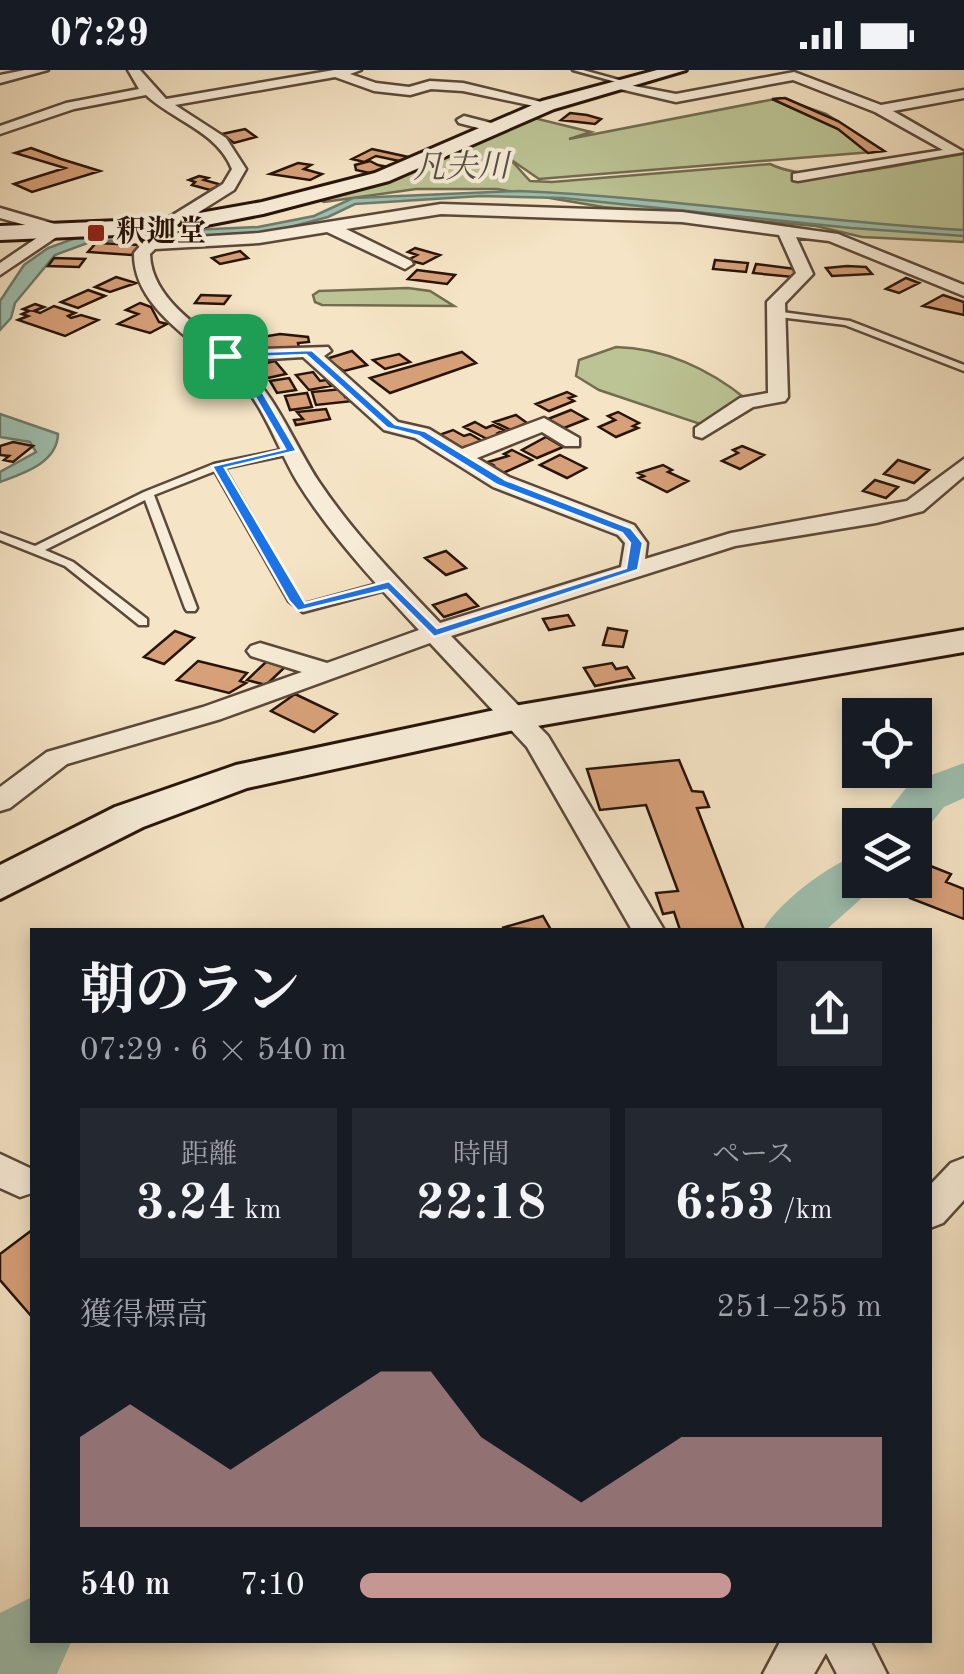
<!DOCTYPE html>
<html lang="ja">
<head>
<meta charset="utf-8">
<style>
  body { margin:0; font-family:"Old Standard TT","Noto Serif JP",serif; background:#242831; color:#f1f3f6; height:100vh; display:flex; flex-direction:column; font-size:38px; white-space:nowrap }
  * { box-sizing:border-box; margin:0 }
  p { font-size:32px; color:#9ea1a6 }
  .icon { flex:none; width:55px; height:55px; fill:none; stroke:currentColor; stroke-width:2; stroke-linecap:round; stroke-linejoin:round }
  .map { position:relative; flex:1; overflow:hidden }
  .drawer { position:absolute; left:30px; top:858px; width:902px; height:715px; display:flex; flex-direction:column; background:#171b24; border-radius:0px; box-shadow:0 5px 15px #0003 }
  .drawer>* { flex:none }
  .tools { position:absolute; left:842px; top:628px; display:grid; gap:20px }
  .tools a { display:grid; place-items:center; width:90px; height:90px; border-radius:0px; background:#171b24; box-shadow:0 5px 15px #0003; font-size:50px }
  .pin { position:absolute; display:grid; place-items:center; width:85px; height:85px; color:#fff; margin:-42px; border-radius:20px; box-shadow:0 5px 15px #0006 }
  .round { display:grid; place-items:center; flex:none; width:105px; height:105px; border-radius:0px; background:#242831 }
  .headline { display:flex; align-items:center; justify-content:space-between; height:170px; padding:0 50px }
  h1 { font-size:55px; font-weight:700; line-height:75px }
  .metrics { display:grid; grid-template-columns:repeat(3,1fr); gap:15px; height:170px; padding:10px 50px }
  .metrics div { display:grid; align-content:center; border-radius:0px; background:#242831; text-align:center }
  .metrics b { font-size:50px; font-weight:700 }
  .metrics small { font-size:28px; font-weight:400 }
  .metrics p { font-size:28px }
  .chart { height:280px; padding:20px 50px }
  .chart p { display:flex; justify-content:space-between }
  .chart svg { width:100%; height:180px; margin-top:10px; fill:#c59692; opacity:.7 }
  ul { padding:0 50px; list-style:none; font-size:32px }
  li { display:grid; grid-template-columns:160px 120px 1fr; align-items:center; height:75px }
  li i { height:25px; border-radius:12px; background:#c59692 }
  .status { display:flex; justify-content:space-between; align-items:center; height:70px; padding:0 50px; background:#171b24; direction:ltr }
  .status svg { height:28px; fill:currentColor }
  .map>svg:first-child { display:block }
  .green { fill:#bcc495; stroke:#726c50; stroke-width:2.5 }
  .water { fill:#9dbfae; stroke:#6e7b6c; stroke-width:2.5 }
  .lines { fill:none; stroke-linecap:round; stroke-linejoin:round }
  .river { fill:#9dbfae; fill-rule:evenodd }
  .building { fill:#d7a079; stroke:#28140a; stroke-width:2.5 }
  .lane-casing { stroke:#5b4839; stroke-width:5 }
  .street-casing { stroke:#5b4839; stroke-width:5 }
  .secondary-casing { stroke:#28140a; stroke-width:6 }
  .lane { fill:#f8edd9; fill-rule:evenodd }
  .street { fill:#f8edd9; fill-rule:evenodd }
  .secondary { fill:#f8edd9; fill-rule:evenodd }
  .route { fill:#1a73e8; stroke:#fff; stroke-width:2.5; fill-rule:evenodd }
  .poi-dot { fill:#8f2418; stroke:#f8edd9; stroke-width:4 }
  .labels { text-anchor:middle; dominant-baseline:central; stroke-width:8; stroke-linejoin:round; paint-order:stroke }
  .far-poi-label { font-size:30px; font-weight:bold; fill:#28140a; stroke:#f8edd9; text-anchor:start }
  .far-water-label { font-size:32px; font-style:italic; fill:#515043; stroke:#f8edd9 }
</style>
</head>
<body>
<div class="status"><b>07:29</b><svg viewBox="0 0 49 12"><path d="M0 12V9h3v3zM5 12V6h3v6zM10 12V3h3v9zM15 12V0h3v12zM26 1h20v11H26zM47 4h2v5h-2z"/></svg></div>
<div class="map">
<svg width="964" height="1604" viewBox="0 0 964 1604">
  <rect width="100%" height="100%" fill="#f5e4c5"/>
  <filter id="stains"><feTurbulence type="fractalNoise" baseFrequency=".002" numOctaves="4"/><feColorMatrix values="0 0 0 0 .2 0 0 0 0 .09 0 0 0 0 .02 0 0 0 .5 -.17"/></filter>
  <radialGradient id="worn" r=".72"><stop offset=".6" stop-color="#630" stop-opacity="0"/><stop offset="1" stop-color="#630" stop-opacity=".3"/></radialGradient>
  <path class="green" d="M780,28L826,44L884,81L539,109L510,89L530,111L552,112L770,94C822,119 907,91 964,84V172L862,167L816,156L603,137L497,119H416L324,132L317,129L530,47L591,62L569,69Z
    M408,218L430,221L454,236L322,235L315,232L313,225L319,221Z
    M616,277C664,278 709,299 746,329L703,355L599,320L576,306L579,290Z"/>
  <path class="water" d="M518,121C667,127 815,152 964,160V166L851,158L563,128L481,126L355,134L328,147L271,162L90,172L55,185L15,233L11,248L0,260V231L24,195L48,178L84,165L258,157L314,146L353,128Z
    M0,344L58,364C57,393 24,403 0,412V402L36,382L30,372L0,367Z"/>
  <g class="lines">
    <path class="river" d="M964,693V728L944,737L920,767L915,769V755H877L910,713Z
      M860,784V810H882L826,860H763C778,833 830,793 860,784Z
      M32,1527V1570H72L57,1604H0V1543Z"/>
  </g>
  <path class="building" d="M785,28L838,51L884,81L868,83L838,59L772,29Z
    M570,43L587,45L601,49L595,54L561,50Z
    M245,59L256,67L234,73L222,64Z
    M31,78L61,89L100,101L32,122L14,114L65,98L15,83Z
    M372,79L413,88L404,92L376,86L364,92L352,89Z
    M370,91L378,95L388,97L374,104L356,100L355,95Z
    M298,93L311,95L304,99L322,104L310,110L270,104Z
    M199,106L208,108L204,110L222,115L210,120L192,115L195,112L189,110Z
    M96,173L140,175L132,185L88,182Z
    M415,178L440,185L423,194L408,190L417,185L408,182Z
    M240,181L248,188L220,194L212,188Z
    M54,188L85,189L79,197L48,196Z
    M715,190L748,193L746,202L713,199Z
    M756,194L796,199L793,207L753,203Z
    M847,196L866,197L872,204L832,206L826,198Z
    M417,200L455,205L447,214L408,209Z
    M116,207L136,213L110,222L95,217Z
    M906,208L919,213L899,223L886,219Z
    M88,220L105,226L78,238L61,232Z
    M201,225L230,226L224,234L195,233Z
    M943,225L964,232V245L923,236Z
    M140,233L151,237L159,252L167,254L150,263L118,254L138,244L126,240Z
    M35,234L44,237L34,241L40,243L54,236L75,243L68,246L71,248L81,245L98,250L65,266L18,250L28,246L22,244L29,241L23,239Z
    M280,264L308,267L309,272L298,273L299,277L264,280L262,267Z
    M352,281L367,295L344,301L326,289Z
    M462,282L476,293L390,323L370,308Z
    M399,284L410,292L385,299L373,290Z
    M275,291L286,304L263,309L253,296Z
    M313,302L320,311L326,310L331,316L309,320L296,305Z
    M289,308L296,320L277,323L270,311Z
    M342,319L345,327L351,326L353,331L316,335L312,322Z
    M567,322L575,326L569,328L574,331L549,341L536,334Z
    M307,323L312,337L290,340L285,326Z
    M326,339L330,349L296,355L294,350L303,349L297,342Z
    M571,340L587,349L564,358L548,349Z
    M618,342L639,353L633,356L638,358L616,367L599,357L615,350L608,346Z
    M516,345L527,353L511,360L494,352Z
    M475,352L486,358L493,355L504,360L498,363L502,365L489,370L464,357Z
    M453,360L464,366L470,364L484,372L460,378L439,365Z
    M546,367L563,377L537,388L522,380Z
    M13,372L33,376L13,392L4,390L9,386L0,385V376Z
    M742,376L764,385L740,399L722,391L738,383L733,380Z
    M512,380L532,390L503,403L490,396L493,395L488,392L508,386L504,384Z
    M560,385L586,398L567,408L540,395Z
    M898,390L929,400L914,413L884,404Z
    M663,395L672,400L668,402L688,411L667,422L639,408L644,406L638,403Z
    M875,410L898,417L886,428L863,421Z
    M446,481L466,498L446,505L425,488Z
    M466,524L478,536L444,547L433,535Z
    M568,545L574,555L549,560L543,549Z
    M608,558L627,561L623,577L603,575Z
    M175,561L194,568L164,594L144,587Z
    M198,591L247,603L240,611L246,613L229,623L177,610Z
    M267,591L285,597L266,615L247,610Z
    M612,593L616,599L627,597L634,608L595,616L584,598Z
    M295,624L337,644L314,662L271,641Z
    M679,690L692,721L703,722L709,737L697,738L744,860H680L674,842L663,844L656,823L678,821L646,735L600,740L587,699Z
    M928,795L951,804L946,812L964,819V849L910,828Z
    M543,846L551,860L502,858Z
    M32,1160V1247L0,1210V1184Z"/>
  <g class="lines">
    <g class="lane-casing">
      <path id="lane" d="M573,0H583L630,13L627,15Z
        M774,241L850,251L964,295V301L845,255L771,246L770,244Z
        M291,378L295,379V383L224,398L300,529L305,534L389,511L393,512V518L303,542L289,531L215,401L154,425L197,538L195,541H187L185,538L145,430L45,480L73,492L147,549V555H139L65,496L0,470V463L35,476L144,422L214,394Z"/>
    </g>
    <g class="street-casing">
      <path id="street" d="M25,0H48L0,13V5Z
        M128,0H140L166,29L334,0H361L350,4L376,13L409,17L430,11L463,13L554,35L548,39L463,21L431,19L410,25L374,21L335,7L175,35L226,68L246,99L234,120L172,159L163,169L259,163L441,134L682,142L838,164L964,215V226L829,171L796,167L813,204L785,233L788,327L785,331L753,337L702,368L695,366V358L740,328L768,323L767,232L796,203L779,165L682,152L441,144L346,159L411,191L413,194L405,199L327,162L259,173L155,179L150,184C151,227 196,254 226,280L328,277L331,281L324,286L398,352L429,359L462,379L544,348L579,368V376H565L542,362L477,388L509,407L634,455L647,473L645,489L731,463L907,431L964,389V406L923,441L876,453L735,476L451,566L548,666L664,860H632L527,677L430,573L221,649L67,694L10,738L0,741V717L47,682L203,637L302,602L251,586L247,581L251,576L260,573L327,593L419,560C376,514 332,467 298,413C279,382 266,340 242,314C206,276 133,242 134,183L160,153L223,114L232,99C217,61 172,50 146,25L74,39L0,64V56L66,33L139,19ZM303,287L384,360L415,368L493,417L618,465L625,473L621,497L440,553C397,508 354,464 319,412C292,371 276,324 238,291Z
        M794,2L881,35L964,20V28L893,41L964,82L798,111L793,110V104L943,80L875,42L793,10L676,32L607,16L613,12L676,24Z
        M464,46L499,55L501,58L494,62L459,53L457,50Z
        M0,138L65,157L67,160L0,205V193L47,161L0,148Z
        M0,1084L32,1099V1123L20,1127L0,1118Z
        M964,1088V1130L943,1153L930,1158V1115L951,1093Z
        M781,1570H870L887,1604H837L826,1583L814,1604H763Z"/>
    </g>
    <g class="secondary-casing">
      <path id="secondary" d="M657,0H686L554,39L389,111L263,144L166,163L0,170V156L166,149L262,132L375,103L542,31Z
        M964,560V582L514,660L247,718L143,757L0,829V795L115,737L236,695L514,636Z"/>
    </g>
    <use href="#lane" class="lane"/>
    <use href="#street" class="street"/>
    <use href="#secondary" class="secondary"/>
  </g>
  <path class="route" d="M312,280L395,354L425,361L506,410L631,458L643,473L638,500L434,567L387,520L298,541L289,531L212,396L285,379L248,315L221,283ZM306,285L387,358L418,366L497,415L622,463L630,473L626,498L437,558L389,511L305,533L225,398L297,381L258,314L233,288Z"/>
  <rect class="poi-dot" x="86" y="153" width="20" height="20" rx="5"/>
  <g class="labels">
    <g class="far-poi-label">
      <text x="116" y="163">釈迦堂</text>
    </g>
    <g class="far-water-label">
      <text transform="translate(461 99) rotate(-1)">凡夫川</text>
    </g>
  </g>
  <rect width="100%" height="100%" filter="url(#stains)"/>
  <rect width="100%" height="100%" fill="url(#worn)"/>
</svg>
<div class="tools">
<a><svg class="icon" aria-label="locate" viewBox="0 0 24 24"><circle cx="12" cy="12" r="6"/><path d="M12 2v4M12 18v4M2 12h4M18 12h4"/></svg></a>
<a><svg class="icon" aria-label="layers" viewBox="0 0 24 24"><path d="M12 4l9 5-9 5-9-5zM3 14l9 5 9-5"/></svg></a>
</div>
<div class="pin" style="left:225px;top:286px;background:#1e9e55"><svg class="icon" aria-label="arrive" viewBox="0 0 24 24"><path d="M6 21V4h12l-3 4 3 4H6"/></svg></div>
<section class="drawer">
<div class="headline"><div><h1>朝のラン</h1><p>07:29 · 6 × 540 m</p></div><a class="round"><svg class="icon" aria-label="share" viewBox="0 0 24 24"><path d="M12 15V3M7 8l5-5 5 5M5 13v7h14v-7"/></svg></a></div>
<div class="metrics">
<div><p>距離</p><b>3.24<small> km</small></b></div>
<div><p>時間</p><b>22:18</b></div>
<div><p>ペース</p><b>6:53<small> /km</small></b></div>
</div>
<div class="chart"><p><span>獲得標高</span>251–255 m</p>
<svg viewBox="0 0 160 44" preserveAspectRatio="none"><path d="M0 44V22L10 14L20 22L30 30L40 22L50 14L60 6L70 6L80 22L90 30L100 38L110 30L120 22L130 22L140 22L150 22L160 22V44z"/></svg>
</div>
<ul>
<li><b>540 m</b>7:10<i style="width:71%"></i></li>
</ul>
</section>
</div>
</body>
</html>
